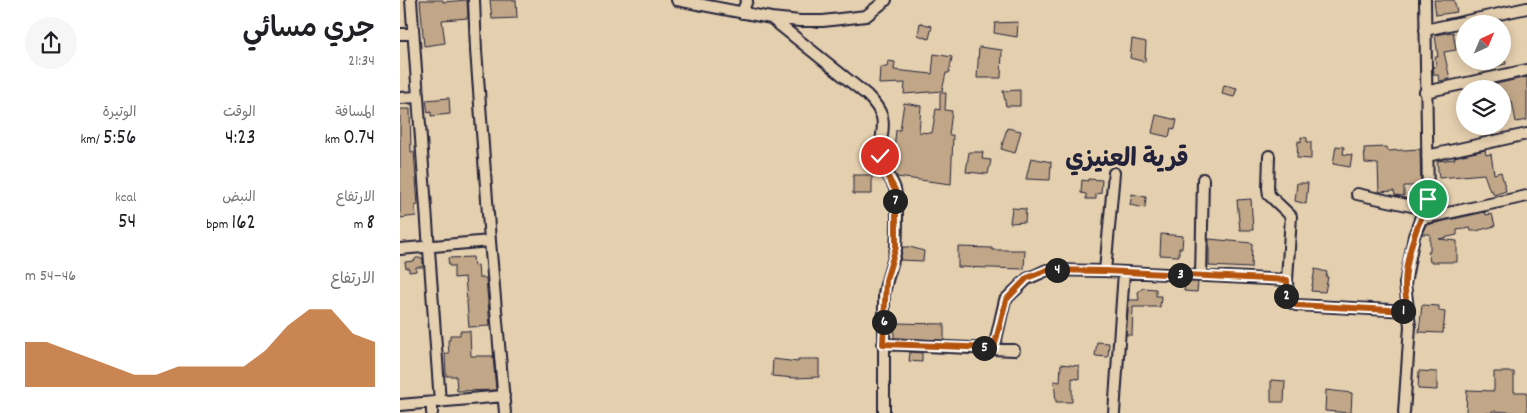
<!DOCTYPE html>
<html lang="ar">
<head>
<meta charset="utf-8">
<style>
  body { margin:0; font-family:Dekko,"Playpen Sans Arabic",sans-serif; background:#f6f6f6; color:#202124; direction:rtl; height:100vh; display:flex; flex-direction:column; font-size:19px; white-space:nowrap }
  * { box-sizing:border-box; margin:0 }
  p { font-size:16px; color:#757577 }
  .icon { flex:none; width:28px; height:28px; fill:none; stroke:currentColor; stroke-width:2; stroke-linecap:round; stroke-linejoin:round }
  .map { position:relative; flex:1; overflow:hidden; direction:ltr }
  .drawer { display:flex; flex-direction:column; background:#fff; width:400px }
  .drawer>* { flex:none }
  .needle { width:32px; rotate:44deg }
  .buttons { position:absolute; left:1056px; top:15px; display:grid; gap:10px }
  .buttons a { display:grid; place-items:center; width:55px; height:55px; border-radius:50%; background:#fff; box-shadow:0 2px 12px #0003; font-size:25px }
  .pin { position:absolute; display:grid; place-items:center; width:42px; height:42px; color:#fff; margin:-21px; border:2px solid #fff; border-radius:50%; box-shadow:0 1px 5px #0007 }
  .km { position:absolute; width:25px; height:25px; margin:-12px; border-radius:50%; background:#222; color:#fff; font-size:14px; line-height:25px; text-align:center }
  .round { display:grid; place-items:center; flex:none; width:52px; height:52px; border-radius:26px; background:#f6f6f6 }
  .head { display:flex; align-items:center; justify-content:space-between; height:85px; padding:0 25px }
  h1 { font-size:28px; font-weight:600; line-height:38px }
  .metrics { display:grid; grid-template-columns:repeat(3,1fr); gap:8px; height:85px; padding:5px 25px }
  .metrics div { display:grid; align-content:center }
  .metrics b { font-size:21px; font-weight:600 }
  .metrics small { font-size:14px; font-weight:400 }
  .metrics p { font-size:14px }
  .chart { height:140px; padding:10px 25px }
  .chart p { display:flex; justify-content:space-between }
  .chart svg { width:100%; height:90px; margin-top:5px; fill:#b45309; opacity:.7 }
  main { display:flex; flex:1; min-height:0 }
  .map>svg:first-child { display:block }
  .building { fill:#c1a788; stroke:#22223b }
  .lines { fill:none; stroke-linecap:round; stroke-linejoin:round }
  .minor-casing { stroke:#22223b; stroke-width:14 }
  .minor { stroke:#e4cfae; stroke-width:10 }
  .route-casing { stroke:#fff; stroke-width:10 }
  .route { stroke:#b45309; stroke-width:6 }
  .labels { text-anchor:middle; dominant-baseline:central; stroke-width:5; stroke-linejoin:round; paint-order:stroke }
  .district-label { font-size:25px; font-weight:bold; fill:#22223b; stroke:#e4cfae }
</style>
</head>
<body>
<main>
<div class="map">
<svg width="1127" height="413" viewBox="0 0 1127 413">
  <rect width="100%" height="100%" fill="#e4cfae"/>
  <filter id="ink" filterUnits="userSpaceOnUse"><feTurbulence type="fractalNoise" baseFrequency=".02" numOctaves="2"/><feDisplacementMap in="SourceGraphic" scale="10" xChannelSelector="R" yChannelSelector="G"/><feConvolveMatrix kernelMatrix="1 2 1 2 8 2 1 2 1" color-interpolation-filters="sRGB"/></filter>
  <g filter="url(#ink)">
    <path class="building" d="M20,0H43V2L67,0L68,18L42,20L45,43L24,46Z
      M90,0H116L117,18L92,19Z
      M1034,0H1054L1057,12L1036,15Z
      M618,22L617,37L594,33L595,23Z
      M520,23L532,26L529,39L518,35Z
      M1053,32L1056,50L1044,52L1050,79L1039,81L1038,75H1034L1033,67L1036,66L1035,57H1038L1035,35Z
      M732,39L746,42L745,62L730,58Z
      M579,47L602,50L601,78H577Z
      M534,54L552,57L549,73H546L542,91L504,94L505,83L479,84L480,67H487L488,61L495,62L494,70L532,74Z
      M1076,61H1106V64L1078,70Z
      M1127,77V120L1116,122L1112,101L1102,102V89H1083V87Z
      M824,85L837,88L834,97L822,94Z
      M620,90V106H606L603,91Z
      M540,93H546L545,110L552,111L549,135H553L551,184L497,177L492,168L496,130H500L504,103L521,106L519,132L532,133L536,109L540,110Z
      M49,98L50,114L31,116V112L28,113L26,100Z
      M0,109H10L11,152H14L18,205L15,206L16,216L0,218Z
      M756,115L777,120L775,129L771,128L769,137L752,133Z
      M607,128L621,131L615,153L601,149Z
      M901,137L907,138V142H911V159L897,158L898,141L901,142Z
      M936,146L944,147L943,154L952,155L950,167L933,164Z
      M987,147L988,151L1020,149L1021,186H1004V196L995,195L994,191L979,192L978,164L965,163L964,148Z
      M1085,150L1086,155L1091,154L1094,174L1101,172L1106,191L1094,195L1092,190L1090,191L1084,174L1039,178L1037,161L1055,159L1054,157Z
      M569,152H583L582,159L591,160L588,174L566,172Z
      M631,158L651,162L650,180L626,179Z
      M453,175H472V194H453Z
      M688,179L702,180L701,193L696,194V199H686V194L681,193L682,180L688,181Z
      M897,183H908L906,204L895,201Z
      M732,194L746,197L745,208L730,205Z
      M851,199L853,230H840L837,200Z
      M612,208L626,209L625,222L610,223Z
      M1085,212L1086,215L1092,214L1095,226L1076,231H1071L1070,228L1057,230V235L1039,239L1057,241V262H1030L1028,251H1030V234H1022L1026,225Z
      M761,234L783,236L782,248H779V256L760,255Z
      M809,239L852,243L851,268L809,266Z
      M503,247H510L524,251L523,261L500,260Z
      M558,247L592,248V250H625L624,269L558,267Z
      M73,257L74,266L78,265L79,278H86L90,326L69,327L65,277L54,278V266H49L48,258Z
      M16,258H23V267H16V271L9,272V268H6L5,262L14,261Z
      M915,269L927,272L926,277H928L925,292L911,291Z
      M785,282H798L797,292L784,291Z
      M743,288L756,289V296H761L760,307H733L732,335H726L729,300H739L738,292Z
      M1022,305L1039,306V311L1045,312L1043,333L1019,332Z
      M494,323L544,324V340L494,338Z
      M60,331H70L71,356H93L96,390L57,391L56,376H46L45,354H49L48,340H50V335H60Z
      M697,342L709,343L708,357L695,356Z
      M510,352L522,353V362L509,361Z
      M373,359L398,362V359H419V377L395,378L372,376Z
      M661,364L679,366V379L672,378V402H656L654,381L660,382Z
      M1019,371L1037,372V390L1018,389Z
      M1094,372H1114V392H1127V413L1092,411V413H1066L1067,390L1094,391Z
      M871,380L885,381L884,402H871Z
      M926,390L952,393L951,413L925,411Z"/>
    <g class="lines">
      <g class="minor-casing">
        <path id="minor" d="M11,0L40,402
          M74,0L76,50L90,241L105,413
          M277,0L371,18L400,21H423L466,16L486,0
          M342,13L347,0
          M371,18L467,95C494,122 478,129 481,158C482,170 492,178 495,189C498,201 497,234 496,247C494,263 486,278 484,295V413
          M1025,30L1127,8
          M0,34H13
          M1025,92L1127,70
          M0,98L17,97
          M869,156L868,188L869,195L891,216L887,280L888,301L896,305L1009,311
          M1027,156L1127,134
          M957,194L1025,209
          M1020,219L1127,196
          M0,249L90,241
          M705,271L714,173
          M801,276L803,179
          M483,344L614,350
          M594,348L605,300L627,279L647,270L705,271L887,280
          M32,403V413
          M0,405L104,396
          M714,413L724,272
          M1004,413L1010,326L1005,284L1014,236L1028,199L1025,0"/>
      </g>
      <use href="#minor" class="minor"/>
    </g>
  </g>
  <g class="lines" filter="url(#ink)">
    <g class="route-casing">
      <path id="route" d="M480,156L482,166L495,190L496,202V247L486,280L483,344L594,348L606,300L627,278L647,270L705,271L887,280L888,301L896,305L1009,311C1000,285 1008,253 1017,228C1021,218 1026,209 1028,199"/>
    </g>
    <use href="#route" class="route"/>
  </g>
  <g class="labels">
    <g class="district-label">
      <text x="727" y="161">قرية العنيزي</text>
    </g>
  </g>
</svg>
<div class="buttons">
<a><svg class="needle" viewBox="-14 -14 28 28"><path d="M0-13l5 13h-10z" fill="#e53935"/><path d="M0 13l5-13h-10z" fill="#757577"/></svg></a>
<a><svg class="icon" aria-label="layers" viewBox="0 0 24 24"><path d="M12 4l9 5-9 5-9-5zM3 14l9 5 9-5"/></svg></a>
</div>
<div class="pin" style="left:1028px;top:199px;background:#1e9e55"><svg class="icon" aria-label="arrive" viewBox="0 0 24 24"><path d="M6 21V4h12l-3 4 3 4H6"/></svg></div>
<div class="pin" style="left:480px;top:156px;background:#d93025"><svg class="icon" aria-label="check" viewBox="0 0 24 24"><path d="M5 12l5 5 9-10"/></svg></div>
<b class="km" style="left:1003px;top:311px">1</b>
<b class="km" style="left:886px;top:296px">2</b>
<b class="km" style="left:780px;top:275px">3</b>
<b class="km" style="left:657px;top:270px">4</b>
<b class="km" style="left:584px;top:348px">5</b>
<b class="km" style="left:484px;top:322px">6</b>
<b class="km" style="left:495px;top:201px">7</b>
</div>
<section class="drawer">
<div class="head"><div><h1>جري مسائي</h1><p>21:34</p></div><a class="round"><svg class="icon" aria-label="share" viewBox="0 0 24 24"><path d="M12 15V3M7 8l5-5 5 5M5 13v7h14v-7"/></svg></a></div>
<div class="metrics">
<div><p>المسافة</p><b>0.74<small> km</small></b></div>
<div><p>الوقت</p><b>4:23</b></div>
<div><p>الوتيرة</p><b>5:56<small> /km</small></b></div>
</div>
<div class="metrics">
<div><p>الارتفاع</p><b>8<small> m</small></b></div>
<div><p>النبض</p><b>162<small> bpm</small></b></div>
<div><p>kcal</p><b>54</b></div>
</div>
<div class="chart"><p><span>الارتفاع</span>46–54 m</p>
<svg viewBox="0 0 160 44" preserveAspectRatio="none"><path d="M0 44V22L10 22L20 26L30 30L40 34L50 38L60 38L70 34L80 34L90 34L100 34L110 26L120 14L130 6L140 6L150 18L160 22V44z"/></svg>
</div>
</section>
</main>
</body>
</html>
